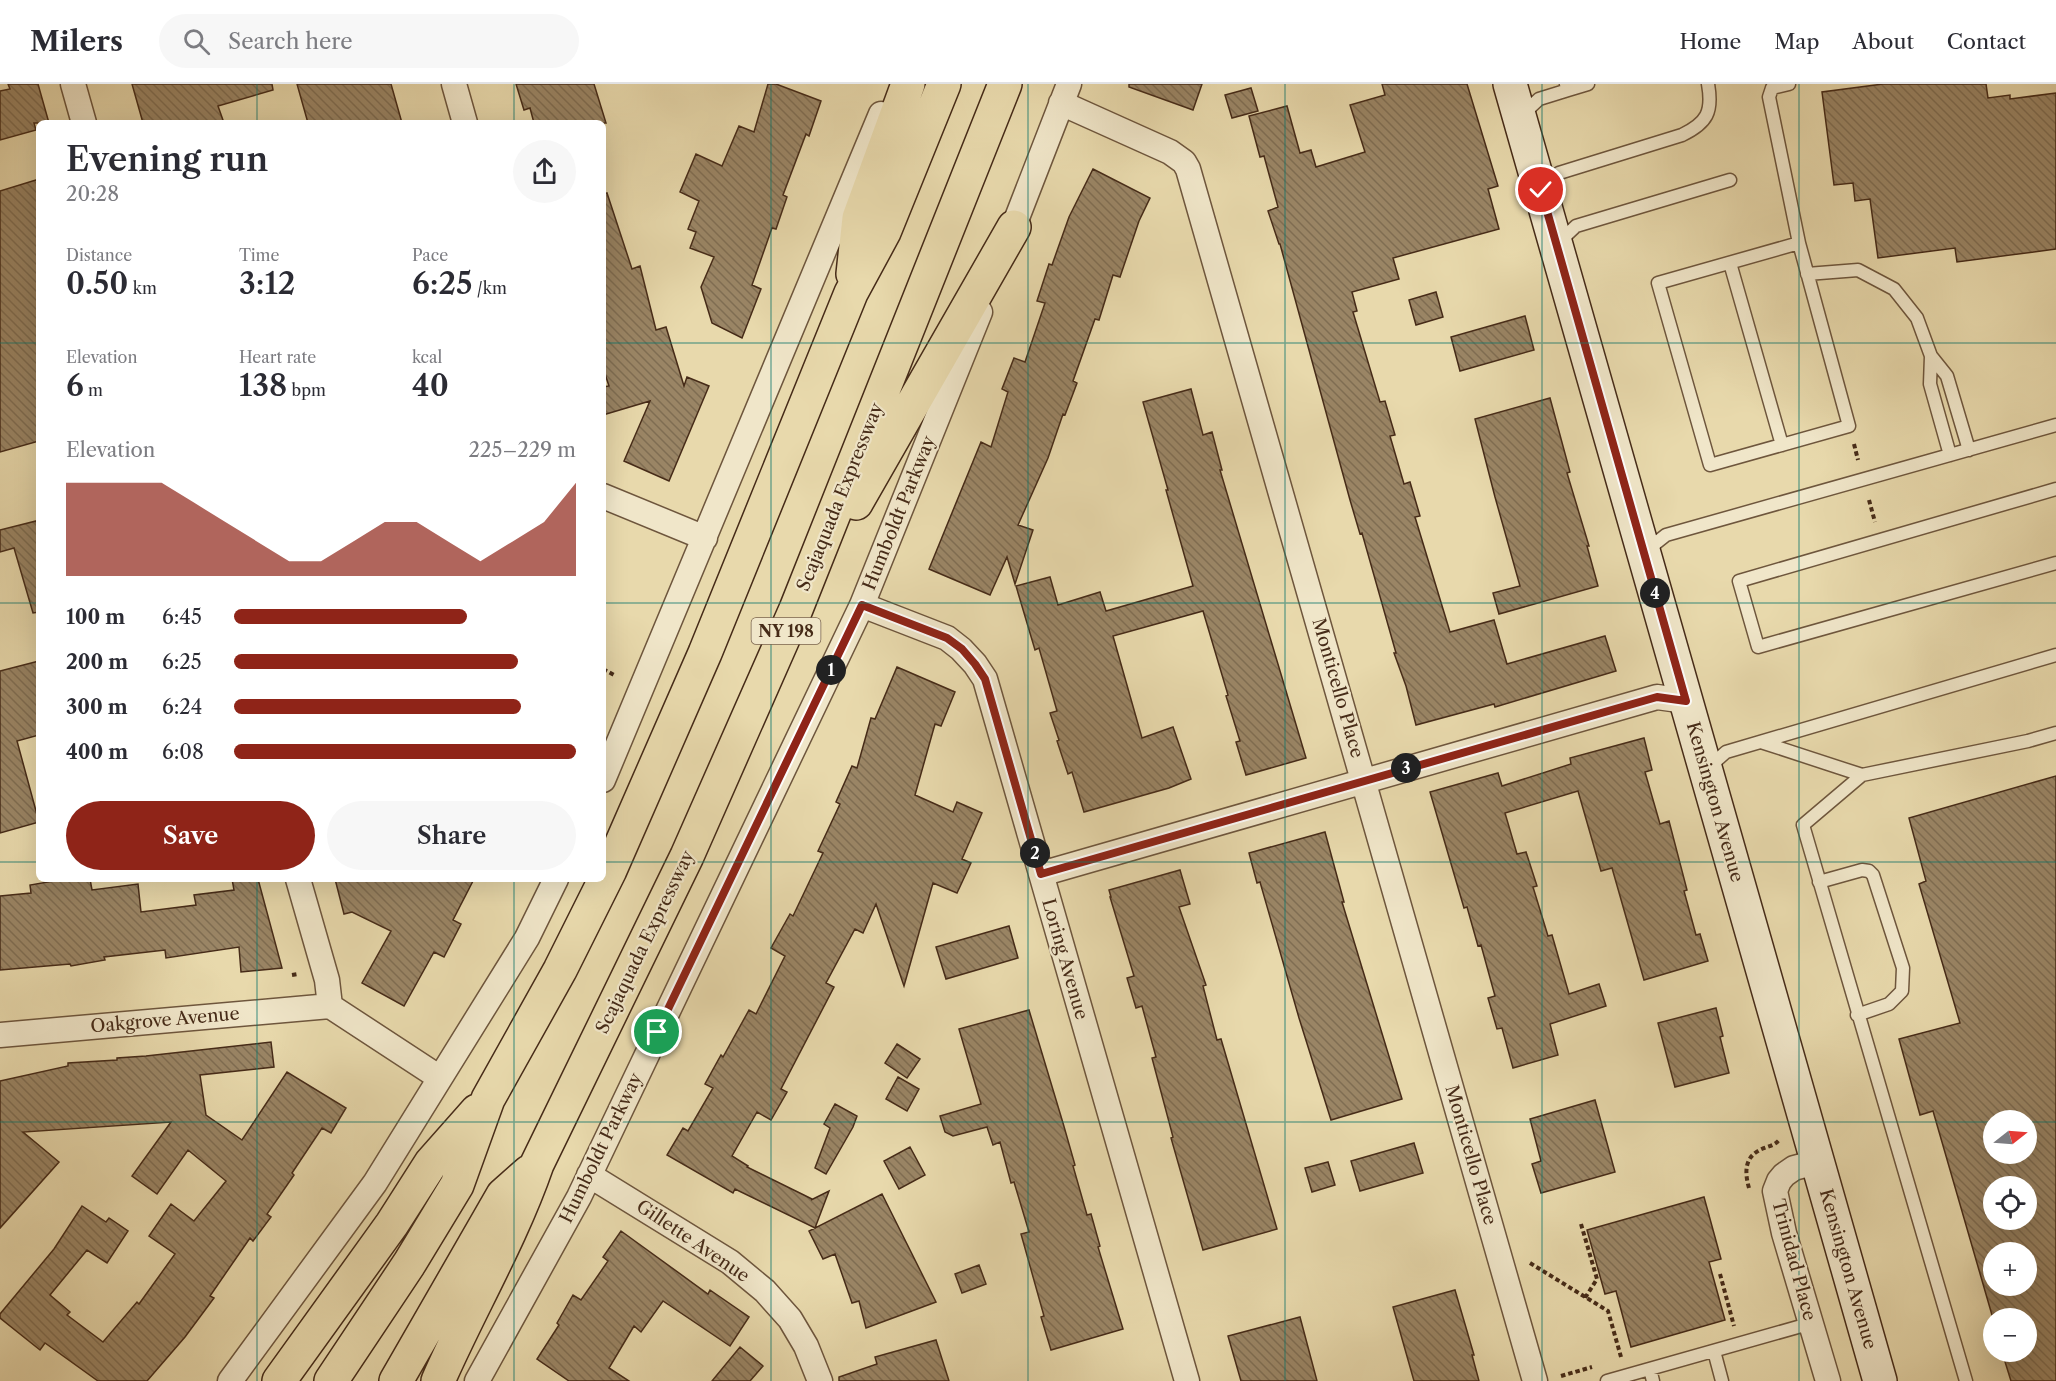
<!DOCTYPE html>
<html lang="en">
<head>
<meta charset="utf-8">
<style>
  body { margin:0; font-family:"Libre Caslon Text",serif; background:#f7f7f7; color:#2b2b33; height:100vh; display:flex; flex-direction:column; font-size:22px; white-space:nowrap }
  * { box-sizing:border-box; margin:0 }
  p { font-size:20px; color:#7c7c81 }
  .icon { flex:none; width:33px; height:33px; fill:none; stroke:currentColor; stroke-width:2; stroke-linecap:round; stroke-linejoin:round }
  .map { position:relative; flex:1; overflow:hidden }
  .details { position:absolute; left:36px; top:36px; width:570px; height:762px; display:flex; flex-direction:column; background:#fff; border-radius:9px; box-shadow:0 6px 24px #0002 }
  .details>* { flex:none }
  .needle { width:39px; rotate:73deg }
  .tools { position:absolute; left:1983px; top:1026px; display:grid; gap:12px }
  .tools a { display:grid; place-items:center; width:54px; height:54px; border-radius:50%; background:#fff; box-shadow:0 6px 24px #0002; font-size:30px }
  .pin { position:absolute; display:grid; place-items:center; width:51px; height:51px; color:#fff; margin:-26px; border:3px solid #fff; border-radius:50%; box-shadow:0 2px 6px #0007 }
  .km { position:absolute; width:30px; height:30px; margin:-15px; border-radius:50%; background:#222; color:#fff; font-size:16px; line-height:30px; text-align:center }
  .round { display:grid; place-items:center; flex:none; width:63px; height:63px; border-radius:32px; background:#f7f7f7 }
  .head { display:flex; align-items:center; justify-content:space-between; height:102px; padding:0 30px }
  h1 { font-size:33px; font-weight:600; line-height:45px }
  .stats { display:grid; grid-template-columns:repeat(3,1fr); gap:9px; height:102px; padding:6px 30px }
  .stats div { display:grid; align-content:center }
  .stats b { font-size:30px; font-weight:600 }
  .stats small { font-size:16px; font-weight:400 }
  .stats p { font-size:16px }
  .chart { height:168px; padding:12px 30px }
  .chart p { display:flex; justify-content:space-between }
  .chart svg { width:100%; height:108px; margin-top:6px; fill:#8f2418; opacity:.7 }
  .primary-button { display:flex; gap:12px; margin-top:auto; padding:12px 30px }
  .primary-button a { flex:1; height:69px; border-radius:36px; background:#8f2418; color:#fff; font-size:24px; font-weight:600; line-height:69px; text-align:center }
  .primary-button a+a { background:#f7f7f7; color:#2b2b33 }
  ul { padding:0 30px; list-style:none; font-size:20px }
  li { display:grid; grid-template-columns:96px 72px 1fr; align-items:center; height:45px }
  li i { height:15px; border-radius:8px; background:#8f2418 }
  header { display:flex; align-items:center; gap:36px; box-sizing:border-box; height:84px; padding:0 30px; background:#fff; border-bottom:2px solid #e1e1e2 }
  header strong { font-size:28px }
  nav { display:flex; gap:33px; margin-inline-start:auto; font-size:21px }
  .search { width:420px; height:54px; background:#f7f7f7; display:flex; align-items:center; gap:15px; box-sizing:border-box; padding:0 21px; border-radius:33px; color:#7c7c81; font-size:22px }
  .map>svg:first-child { display:block }
  .building { fill:url(#building-back-hatch); stroke:#462b18; stroke-width:1.5; fill-rule:evenodd }
  .lines { fill:none; stroke-linecap:round; stroke-linejoin:round }
  .lane-casing { stroke:#6e563d; stroke-width:15 }
  .street-casing { stroke:#6e563d; stroke-width:27 }
  .secondary-casing { stroke:#462b18; stroke-width:36 }
  .highway-casing { stroke:#462b18; stroke-width:36 }
  .path { stroke:#462b18; stroke-width:4; stroke-dasharray:4.5 3; stroke-linecap:butt }
  .lane { stroke:#f0e6c9; stroke-width:12 }
  .street { stroke:#f0e6c9; stroke-width:24 }
  .secondary { stroke:#f0e6c9; stroke-width:33 }
  .highway { stroke:#e8d9ac; stroke-width:33 }
  .route-casing { stroke:#fff; stroke-width:12 }
  .route { stroke:#8f2418; stroke-width:8 }
  .grid { fill:none; stroke:#0f766e; stroke-width:1.5; stroke-opacity:0.55 }
  .labels { text-anchor:middle; dominant-baseline:central; stroke-width:4.5; stroke-linejoin:round; paint-order:stroke }
  .shield { fill:#f0e6c9; stroke:#79634d; stroke-width:1.5 }
  .shield-label { font-size:16px; font-weight:bold; fill:#462b18 }
  .street-label { font-size:18px; fill:#462b18; stroke:#f0e6c9 }
</style>
</head>
<body>
<header>
<strong>Milers</strong>
<div class="search"><svg class="icon" aria-label="search" viewBox="0 0 24 24"><circle cx="10" cy="10" r="6"/><path d="M15 15l6 6"/></svg>Search here</div>
<nav><a>Home</a><a>Map</a><a>About</a><a>Contact</a></nav>
</header>
<div class="map">
<svg width="2056" height="1297" viewBox="0 0 2056 1297">
  <defs>
    <pattern id="building-back-hatch" width="6" height="6" patternUnits="userSpaceOnUse" patternTransform="scale(1.5)"><rect width="6" height="6" fill="#9a8565"/><path d="M-1 5l2 2M0 0l6 6M5-1l2 2" fill="none" stroke="#7f6d52"/></pattern>
  </defs>
  <rect width="100%" height="100%" fill="#e8d9ac"/>
  <filter id="stains"><feTurbulence type="fractalNoise" baseFrequency=".00333" numOctaves="4"/><feColorMatrix values="0 0 0 0 .2 0 0 0 0 .09 0 0 0 0 .02 0 0 0 .5 -.17"/></filter>
  <radialGradient id="worn" r=".72"><stop offset=".6" stop-color="#630" stop-opacity="0"/><stop offset="1" stop-color="#630" stop-opacity=".3"/></radialGradient>
  <path class="building" d="M8,0H38L49,39H34L36,46L0,56V7L10,5Z
    M132,0H272L273,6L218,22L224,39H143Z
    M297,0H391L402,39H308Z
    M516,0H594L606,39H534L530,24L524,26Z
    M768,0H776L821,17L809,52L806,50L783,111L787,113L776,145L772,144L752,201L761,205L742,254L712,239L701,203L714,173L690,164L696,148L688,145L699,117L680,108L696,70L722,82L739,42L754,48Z
    M1129,0H1202L1193,26L1129,3Z
    M1382,0H1467L1498,102L1488,105L1499,145L1393,174L1399,195L1352,208L1357,227L1353,228L1380,318L1385,317L1395,351L1390,352L1404,400L1410,398L1420,432L1415,433L1450,548L1494,536L1507,580L1605,552L1616,587L1495,623L1494,620L1416,641L1406,602L1394,569H1396L1362,449L1360,450L1350,416L1280,160H1279L1268,127L1278,123L1264,72L1260,73L1249,32L1287,22L1300,69L1311,66L1316,83L1365,68L1350,21L1385,11Z
    M1883,0H1986L1988,14L2010,11V15L2056,9V165L1957,178L1955,164L1878,174L1870,115L1855,117L1853,99L1834,101L1822,8Z
    M1251,4L1258,27L1232,34L1225,11Z
    M1093,85L1150,114L1139,137L1120,193L1113,191L1099,236L1095,235L1073,297L1077,299L1065,331L1063,330L1048,374L1018,441L1033,446L1015,500L1007,473L990,511L929,485L981,358L991,363L1008,308L1002,305L1014,274L1025,278L1045,219L1037,217L1049,180L1052,181L1069,133Z
    M39,95V357L0,368V107Z
    M607,109L632,185L640,182L656,246L666,243L684,302L687,293L709,302L669,397L624,377L650,317L603,331V303L609,302L603,284V110Z
    M1436,208L1443,233L1416,241L1409,216Z
    M1525,232L1534,266L1460,287L1451,253Z
    M1191,305L1203,351L1212,348L1222,386H1220L1306,674L1246,691L1236,658L1240,657L1226,612L1228,611L1203,527L1113,552L1142,654L1173,643L1191,695L1169,704L1084,728L1072,688L1068,690L1057,657L1059,656L1050,629L1057,627L1039,564L1035,566L1016,502L1050,493L1058,521L1100,508L1106,527L1193,502L1166,406H1168L1143,318Z
    M1550,314L1570,388L1567,389L1589,462H1587L1598,502L1499,530L1493,509L1520,502L1495,413L1475,335Z
    M36,437L39,448V528L33,529L14,464L0,468V446Z
    M39,577V651L17,657L39,738L0,749V587Z
    M897,583L955,608L941,642L935,640L915,711L953,728L957,718L982,729L962,775L971,779L957,809L933,799L904,902L876,820L863,849L855,845L826,899L834,903L781,1005L787,1008L771,1036L757,1028L732,1072L748,1082L747,1083L812,1115L811,1116L829,1107L815,1144L735,1105L733,1109L667,1071L683,1044L688,1047L713,1004L705,1000L721,971L723,973L749,926L756,930L785,872L771,864L790,830L793,832L823,769L818,767L840,720L836,718L852,682L857,684L871,634L875,635Z
    M1644,654L1652,686L1645,688L1660,740L1669,737L1687,806L1684,807L1696,851L1700,850L1708,877L1644,896L1612,784L1601,787L1578,707L1505,729L1517,770L1526,768L1537,802L1533,803L1548,852L1552,851L1569,910L1599,900L1606,922L1550,940L1558,971L1513,984L1502,944L1497,945L1488,914L1495,912L1481,861L1478,862L1467,823L1464,824L1430,708L1498,689L1502,702L1571,680L1570,674Z
    M2056,692V1297H2011L2002,1268H2026V1234H1994V1238L1933,1027L1920,1031L1899,955L1960,939L1919,800L1926,797L1909,734ZM1994,1036H2026V1070H1994ZM1994,1102H2026V1136H1994ZM1994,1168H2026V1202H1994Z
    M1325,748L1344,818H1342L1402,1015L1331,1036L1299,934L1260,798L1257,799L1249,769Z
    M1180,786L1190,820L1179,823L1206,901L1203,902L1217,956L1221,955L1277,1145L1203,1166L1171,1054L1173,1053L1152,974L1156,973L1142,922L1136,924L1127,894L1134,892L1110,813H1111L1109,806Z
    M65,795H90L92,806L138,800L141,828L196,821L194,811L234,806L232,795H258L282,884L241,888L239,863L166,874L165,866L104,873L105,876L71,882L70,880L0,886V812L31,809L30,801Z
    M335,795H474L453,836L461,840L444,873L434,868L404,922L362,899L391,847L352,828L344,830Z
    M1009,842L1018,874L946,895L936,863Z
    M1716,924L1723,952L1720,953L1729,989L1675,1003L1658,939Z
    M1029,926L1063,1039L1075,1081L1073,1082L1087,1131L1091,1130L1100,1162L1098,1163L1123,1245L1051,1266L1041,1233L1044,1232L1021,1150L1029,1148L1014,1098L1011,1099L1000,1058L993,1061L987,1043L953,1052L945,1048L940,1032L981,1020L959,945Z
    M271,958L274,983L200,991L206,1031L242,1056L287,988L346,1024L331,1049L322,1044L292,1089L294,1091L267,1130L271,1133L253,1157L250,1154L210,1212L214,1214L185,1253L147,1297H98L45,1259L40,1266L0,1234V1230L54,1165L82,1122L106,1138L109,1134L128,1147L107,1179L87,1166L50,1211L70,1228L67,1231L103,1258L137,1218L139,1220L175,1170L149,1152L171,1120L194,1137L226,1097L188,1066L157,1110L132,1092L171,1038L23,1048L59,1078L0,1144V997L68,982V979L117,976V974L146,972Z
    M897,960L920,975L907,994L885,979Z
    M898,993L919,1005L907,1027L886,1015Z
    M1595,1016L1615,1088L1541,1109L1532,1080L1541,1077L1530,1035Z
    M835,1020L857,1032L853,1043L826,1090L815,1084L830,1044L824,1040Z
    M1414,1059L1423,1089L1360,1107L1351,1077Z
    M910,1063L925,1091L899,1105L884,1077Z
    M1328,1078L1335,1101L1312,1108L1305,1084Z
    M882,1110L936,1218L866,1244L859,1217L852,1219L835,1170L823,1175L809,1147Z
    M1704,1113L1721,1175L1709,1178L1725,1236L1631,1263L1616,1207L1605,1210L1587,1146Z
    M621,1147L708,1210L710,1206L749,1233L730,1262L663,1217L641,1248L634,1242L609,1284L629,1297H569L537,1275L559,1241L557,1239L573,1211L581,1216L608,1177L603,1173Z
    M979,1181L986,1200L962,1209L955,1190Z
    M1455,1206L1474,1271H1472L1479,1297H1414L1393,1223Z
    M1300,1233L1317,1297H1241L1228,1252Z
    M936,1256L949,1297H839V1293L877,1280L875,1273Z
    M740,1263L763,1282L750,1297H712Z"/>
  <g class="lines">
    <g class="lane-casing">
      <path id="lane" d="M1789,0L1772,4L1769,13L1799,159L1849,342L1710,381L1658,199L1799,159
        M1568,6L1588,0
        M1523,30L1539,15L1568,6L1566,0
        M1544,103L1559,89L1682,51C1707,39 1713,28 1708,0
        M1559,158L1576,142L1730,96
        M1730,179L1782,361
        M1807,190L1858,186L1894,205L1917,234L1931,272L1947,292L1969,366
        M1931,272L1930,300L1950,371
        M2056,405L1739,497L1758,563L2056,479
        M1647,466L1666,451L2056,341
        M1761,658L1862,691L2028,657L2056,649
        M1709,683L1726,668L2056,571
        M1862,691L1803,741L1966,1297
        M1819,798L1862,786L1869,787L1873,791L1903,884L1902,907L1889,920L1857,931
        M1714,1267L1722,1297
        M1650,1285L1653,1297
        M1607,1297L1812,1239"/>
    </g>
    <g class="street-casing">
      <path id="street" d="M73,0L84,39
        M454,0L465,39
        M1061,19L1170,68L1184,78L1188,85L1535,1297
        M1008,157L1069,0
        M603,412L705,454
        M862,521L947,554L961,565L975,580L985,595L1187,1297
        M603,696L881,30
        M1041,790L1657,613L1686,617
        M298,795L327,896L330,922
        M330,922L440,994
        M0,951L330,922
        M1817,1078L1794,1084L1784,1091L1779,1097L1775,1107L1784,1149L1828,1297
        M589,1091L730,1178L765,1207L790,1235L806,1262L820,1297
        M230,1297L375,1099L527,854L556,795
        M477,1297L579,1113L862,521L980,228"/>
    </g>
    <g class="secondary-casing">
      <path id="secondary" d="M1510,0L1880,1297"/>
    </g>
    <g class="highway-casing">
      <path id="highway" d="M853,190L859,134L908,0
        M856,419L1014,143
        M279,1297L392,1140L431,1079L477,1027
        M331,1297L409,1180L457,1101L488,1015L560,886L610,786L705,569L851,209L884,148L944,0
        M396,1297L503,1111L529,1088
        M438,1297C470,1224 511,1155 537,1080L687,772L796,525L1005,0"/>
    </g>
    <path class="path" d="M1854,360L1858,376
      M1869,416L1875,438
      M603,585L614,591
      M292,891L298,890
      M1749,1104C1745,1090 1744,1075 1758,1067C1766,1062 1774,1063 1780,1055
      M1581,1140L1597,1195L1585,1214
      M1530,1179L1608,1227L1621,1273
      M1720,1190L1734,1242
      M1561,1292L1592,1283"/>
    <use href="#lane" class="lane"/>
    <use href="#street" class="street"/>
    <use href="#secondary" class="secondary"/>
    <use href="#highway" class="highway"/>
  </g>
  <g class="lines">
    <g class="route-casing">
      <path id="route" d="M657,948L862,521L947,554L962,565L975,580L985,595L1041,790L1657,613L1686,617L1541,106"/>
    </g>
    <use href="#route" class="route"/>
  </g>
  <path class="grid" d="M257,0V39M514,0V39M771,0V1297M1028,0V1297M1285,0V1297M1542,0V1297M1799,0V1297M0,259H39M603,259H2056M0,519H39M603,519H2056M0,778H39M603,778H2056M257,795V1297M514,795V1297M0,1038H1994M2026,1038H2056"/>
  <g class="labels">
    <rect class="shield" x="751.5" y="534" width="69" height="26" rx="4.5"/>
    <g class="shield-label">
      <text x="786" y="547">NY 198</text>
    </g>
    <g class="street-label">
      <text transform="translate(840 413) rotate(-68)">Scajaquada Expressway</text>
      <text transform="translate(899 429) rotate(-68)">Humboldt Parkway</text>
      <text transform="translate(1338 604) rotate(74)">Monticello Place</text>
      <text transform="translate(1715 718) rotate(74)">Kensington Avenue</text>
      <text transform="translate(645 858) rotate(-64)">Scajaquada Expressway</text>
      <text transform="translate(1065 875) rotate(74)">Loring Avenue</text>
      <text transform="translate(165 936) rotate(-5)">Oakgrove Avenue</text>
      <text transform="translate(601 1064) rotate(-64)">Humboldt Parkway</text>
      <text transform="translate(1471 1071) rotate(74)">Monticello Place</text>
      <text transform="translate(693 1157) rotate(34)">Gillette Avenue</text>
      <text transform="translate(1794 1176) rotate(75)">Trinidad Place</text>
      <text transform="translate(1848 1185) rotate(74)">Kensington Avenue</text>
    </g>
  </g>
  <rect width="100%" height="100%" filter="url(#stains)"/>
  <rect width="100%" height="100%" fill="url(#worn)"/>
</svg>
<div class="tools">
<a><svg class="needle" viewBox="-14 -14 28 28"><path d="M0-13l5 13h-10z" fill="#e53935"/><path d="M0 13l5-13h-10z" fill="#7c7c81"/></svg></a>
<a><svg class="icon" aria-label="locate" viewBox="0 0 24 24"><circle cx="12" cy="12" r="6"/><path d="M12 2v4M12 18v4M2 12h4M18 12h4"/></svg></a>
<a>+</a>
<a>−</a>
</div>
<div class="pin" style="left:657px;top:948px;background:#1e9e55"><svg class="icon" aria-label="arrive" viewBox="0 0 24 24"><path d="M6 21V4h12l-3 4 3 4H6"/></svg></div>
<div class="pin" style="left:1541px;top:106px;background:#d93025"><svg class="icon" aria-label="check" viewBox="0 0 24 24"><path d="M5 12l5 5 9-10"/></svg></div>
<b class="km" style="left:831px;top:586px">1</b>
<b class="km" style="left:1035px;top:769px">2</b>
<b class="km" style="left:1406px;top:684px">3</b>
<b class="km" style="left:1655px;top:509px">4</b>
<section class="details">
<div class="head"><div><h1>Evening run</h1><p>20:28</p></div><a class="round"><svg class="icon" aria-label="share" viewBox="0 0 24 24"><path d="M12 15V3M7 8l5-5 5 5M5 13v7h14v-7"/></svg></a></div>
<div class="stats">
<div><p>Distance</p><b>0.50<small> km</small></b></div>
<div><p>Time</p><b>3:12</b></div>
<div><p>Pace</p><b>6:25<small> /km</small></b></div>
</div>
<div class="stats">
<div><p>Elevation</p><b>6<small> m</small></b></div>
<div><p>Heart rate</p><b>138<small> bpm</small></b></div>
<div><p>kcal</p><b>40</b></div>
</div>
<div class="chart"><p><span>Elevation</span>225–229 m</p>
<svg viewBox="0 0 160 44" preserveAspectRatio="none"><path d="M0 44V6L10 6L20 6L30 6L40 14L50 22L60 30L70 38L80 38L90 30L100 22L110 22L120 30L130 38L140 30L150 22L160 6V44z"/></svg>
</div>
<ul>
<li><b>100 m</b>6:45<i style="width:68%"></i></li>
<li><b>200 m</b>6:25<i style="width:83%"></i></li>
<li><b>300 m</b>6:24<i style="width:84%"></i></li>
<li><b>400 m</b>6:08<i style="width:100%"></i></li>
</ul>
<div class="primary-button"><a>Save</a><a>Share</a></div>
</section>
</div>
</body>
</html>
